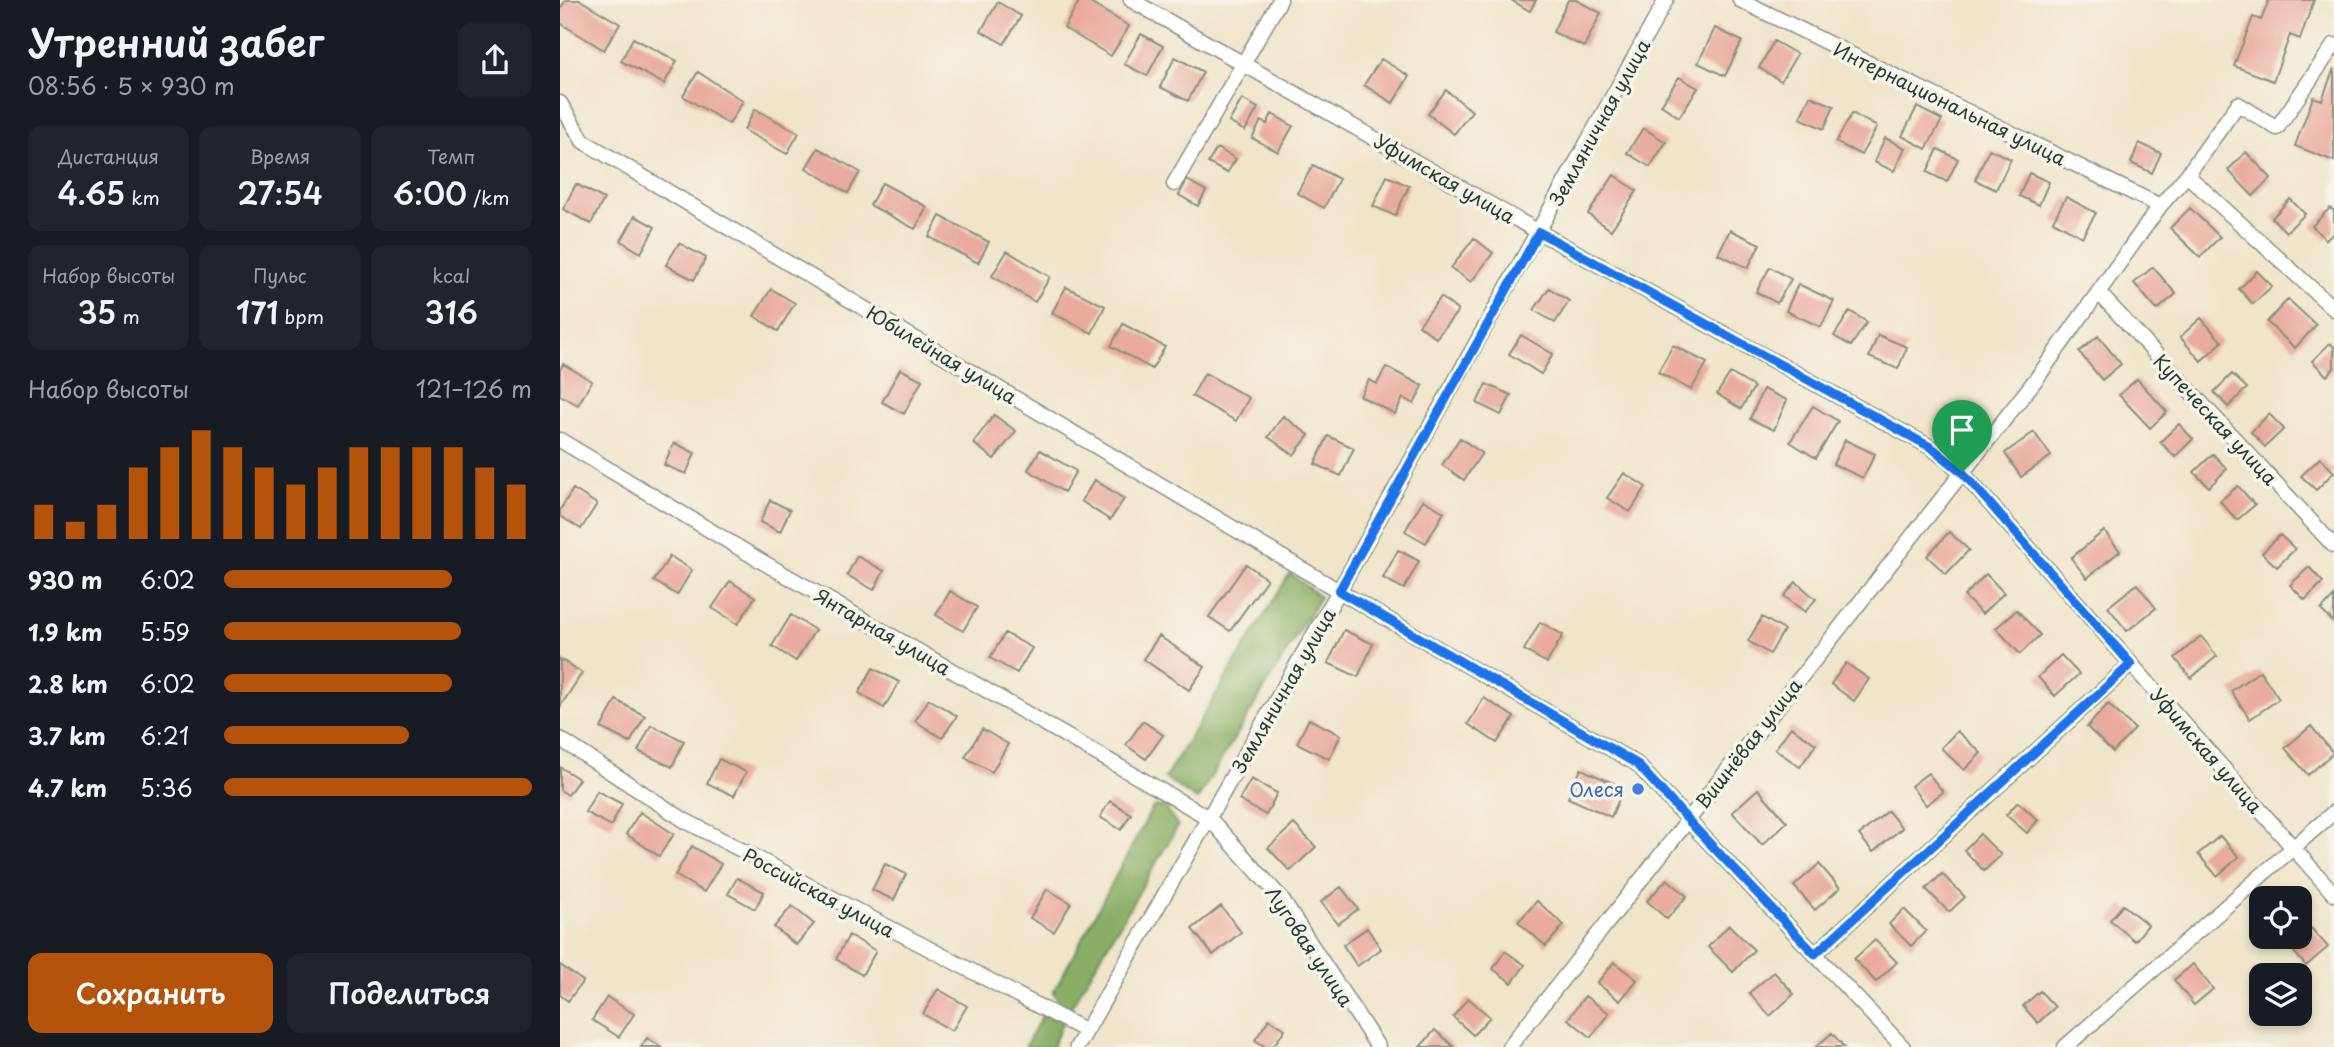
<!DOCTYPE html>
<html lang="ru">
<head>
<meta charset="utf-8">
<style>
  body { margin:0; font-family:"Playpen Sans",sans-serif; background:#20242c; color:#f1f3f6; height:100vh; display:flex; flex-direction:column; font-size:26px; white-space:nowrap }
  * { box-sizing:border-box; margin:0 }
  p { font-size:23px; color:#9ea1a6 }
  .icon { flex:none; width:38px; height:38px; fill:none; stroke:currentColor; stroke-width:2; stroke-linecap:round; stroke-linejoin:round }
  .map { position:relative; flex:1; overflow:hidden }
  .side { display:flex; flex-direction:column; background:#171b24; width:560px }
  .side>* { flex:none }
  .controls { position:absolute; left:1689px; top:886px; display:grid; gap:14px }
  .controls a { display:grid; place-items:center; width:63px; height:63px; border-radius:14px; background:#171b24; box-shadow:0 4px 10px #0003; font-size:35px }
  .pin { position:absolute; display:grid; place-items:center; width:60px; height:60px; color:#fff; margin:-72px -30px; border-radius:50% 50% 50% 0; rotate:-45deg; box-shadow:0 0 7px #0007 }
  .pin .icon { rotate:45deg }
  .round { display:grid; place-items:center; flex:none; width:74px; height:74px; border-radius:14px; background:#20242c }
  .overview { display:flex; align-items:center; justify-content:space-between; height:119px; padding:0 28px }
  h1 { font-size:38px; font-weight:600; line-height:52px }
  .metrics { display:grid; grid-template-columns:repeat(3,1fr); gap:10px; height:119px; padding:7px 28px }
  .metrics div { display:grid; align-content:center; border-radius:14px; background:#20242c; text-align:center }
  .metrics b { font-size:30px; font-weight:600 }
  .metrics small { font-size:19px; font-weight:400 }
  .metrics p { font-size:19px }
  .chart { height:196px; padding:14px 28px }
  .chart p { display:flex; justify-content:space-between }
  .chart svg { width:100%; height:126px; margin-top:7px; stroke:#b45309; stroke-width:6 }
  .cta { display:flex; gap:14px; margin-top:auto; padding:14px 28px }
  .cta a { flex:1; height:80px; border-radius:14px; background:#b45309; color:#fff; font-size:28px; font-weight:600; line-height:80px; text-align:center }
  .cta a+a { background:#20242c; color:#f1f3f6 }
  ul { padding:0 28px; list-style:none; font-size:23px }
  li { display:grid; grid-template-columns:112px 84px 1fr; align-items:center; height:52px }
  li i { height:18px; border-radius:9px; background:#b45309 }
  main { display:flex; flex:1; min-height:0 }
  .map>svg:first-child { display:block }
  .forest { fill:#88ae64; stroke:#54764c; stroke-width:2 }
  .building { fill:#e9ab9d }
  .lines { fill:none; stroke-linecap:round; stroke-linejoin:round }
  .street-casing { stroke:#889180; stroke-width:17 }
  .street { stroke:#fff; stroke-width:14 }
  .route-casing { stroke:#fff; stroke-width:14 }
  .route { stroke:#1a73e8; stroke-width:9 }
  .shop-dot { fill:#3f7fe0; stroke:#f7f3e8; stroke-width:2.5 }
  .labels { text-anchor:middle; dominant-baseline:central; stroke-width:7; stroke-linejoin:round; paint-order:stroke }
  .street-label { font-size:19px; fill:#1f3d34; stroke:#f7f3e8 }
  .shop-label { font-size:19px; fill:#366cbe; stroke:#f7f3e8; text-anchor:end }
</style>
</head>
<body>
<main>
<section class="side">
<div class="overview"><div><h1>Утренний забег</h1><p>08:56 · 5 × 930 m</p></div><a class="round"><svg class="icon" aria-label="share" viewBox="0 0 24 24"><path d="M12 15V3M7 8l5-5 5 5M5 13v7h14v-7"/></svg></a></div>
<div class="metrics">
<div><p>Дистанция</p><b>4.65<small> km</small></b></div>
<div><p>Время</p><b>27:54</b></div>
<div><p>Темп</p><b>6:00<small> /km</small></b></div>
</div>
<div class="metrics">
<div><p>Набор высоты</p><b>35<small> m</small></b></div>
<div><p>Пульс</p><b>171<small> bpm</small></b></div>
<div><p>kcal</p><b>316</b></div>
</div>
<div class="chart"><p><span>Набор высоты</span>121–126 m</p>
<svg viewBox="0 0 160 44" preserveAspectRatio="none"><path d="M5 44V32M15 44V38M25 44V32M35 44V19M45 44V12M55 44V6M65 44V12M75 44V19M85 44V25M95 44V19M105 44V12M115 44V12M125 44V12M135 44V12M145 44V19M155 44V25"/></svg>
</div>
<ul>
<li><b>930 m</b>6:02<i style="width:74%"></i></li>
<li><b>1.9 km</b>5:59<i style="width:77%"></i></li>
<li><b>2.8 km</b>6:02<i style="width:74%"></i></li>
<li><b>3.7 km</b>6:21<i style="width:60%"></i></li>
<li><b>4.7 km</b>5:36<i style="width:100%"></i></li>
</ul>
<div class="cta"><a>Сохранить</a><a>Поделиться</a></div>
</section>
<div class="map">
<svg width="1774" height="1047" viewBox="0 0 1774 1047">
  <rect width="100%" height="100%" fill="#f7f3e8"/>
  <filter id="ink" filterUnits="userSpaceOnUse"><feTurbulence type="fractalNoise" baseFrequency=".0143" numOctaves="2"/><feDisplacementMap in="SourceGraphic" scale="14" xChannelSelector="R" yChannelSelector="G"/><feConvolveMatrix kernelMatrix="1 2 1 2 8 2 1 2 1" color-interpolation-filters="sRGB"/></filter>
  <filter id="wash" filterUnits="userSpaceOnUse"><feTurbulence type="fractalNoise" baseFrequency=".00686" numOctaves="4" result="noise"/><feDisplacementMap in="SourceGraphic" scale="28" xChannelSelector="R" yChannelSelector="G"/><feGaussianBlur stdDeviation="1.57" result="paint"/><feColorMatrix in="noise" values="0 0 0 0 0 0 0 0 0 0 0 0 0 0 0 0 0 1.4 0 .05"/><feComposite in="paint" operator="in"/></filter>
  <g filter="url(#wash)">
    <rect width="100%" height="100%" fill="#f0e5cb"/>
    <path class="forest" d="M730,573L760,597L637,800L605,778Z
      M604,806L618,826L508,1012L493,993L593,807Z
      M484,1012L503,1022L492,1047H465Z"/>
    <g id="blocks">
      <path class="building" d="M6,0H20L60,24L44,50L0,23V9Z
        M520,0H525L569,26L551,56L504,28Z
        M951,0H976L970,11Z
        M1008,0H1016L1041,13L1024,47L993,32Z
        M1709,0H1754L1740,39L1730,35L1713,81L1674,66L1693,17L1701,20Z
        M438,2L461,16L444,44L421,31Z
        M1155,28L1182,41L1165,76L1138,63Z
        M581,34L603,46L587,76L564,64Z
        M73,38L117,61L104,84L61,61Z
        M1214,41L1237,54L1221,81L1199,68Z
        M615,57L643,72L628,101L600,87Z
        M821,59L849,76L833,103L804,85Z
        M1774,68V161L1735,146L1753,97L1762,100Z
        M138,72L183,101L169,124L123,96Z
        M1119,77L1138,88L1119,117L1101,105Z
        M886,90L912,111L894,134L868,114Z
        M1250,96L1274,106L1264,129L1240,118Z
        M682,99L698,108L685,131L669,122Z
        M1357,107L1382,120L1366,149L1342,136Z
        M195,109L239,133L227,154L184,130Z
        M1292,113L1317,127L1301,155L1276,142Z
        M712,114L733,126L718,152L692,138L701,121L707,124Z
        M1083,128L1106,142L1090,167L1067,153Z
        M1325,138L1345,148L1334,171L1314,162Z
        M1579,143L1601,153L1592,173L1571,163Z
        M258,148L300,172L288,193L246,168Z
        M657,148L676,159L667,173L648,163Z
        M1378,149L1398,159L1387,182L1367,172Z
        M1429,149L1451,159L1436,190L1415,180Z
        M1686,152L1711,178L1693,196L1668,170Z
        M753,165L779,179L764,208L737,193Z
        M1469,173L1489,182L1479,205L1459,196Z
        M1054,175L1077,191L1051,230L1028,214Z
        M827,176L849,186L835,216L813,206Z
        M627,180L646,191L638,206L619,195Z
        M322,183L367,207L355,229L310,205Z
        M16,184L44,199L31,224L3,209Z
        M1506,197L1536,213L1522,237L1493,221Z
        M1730,199L1745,214L1726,232L1712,218Z
        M1630,208L1660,237L1640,257L1610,228Z
        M1770,208L1774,211V233L1766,240L1752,226Z
        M75,216L95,227L81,253L61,241Z
        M380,216L429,242L418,263L369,237Z
        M1170,230L1200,244L1188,268L1158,254Z
        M914,238L933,253L911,282L891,268Z
        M119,243L146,258L134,280L106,265Z
        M447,251L490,277L475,302L432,276Z
        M1210,267L1231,279L1217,303L1196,292Z
        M1593,267L1616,294L1597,310L1574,283Z
        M1697,271L1712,286L1693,304L1679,289Z
        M1238,284L1274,301L1261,327L1226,311Z
        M506,287L545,306L532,333L492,313Z
        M989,288L1009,301L995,323L974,310Z
        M211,289L235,303L218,331L194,316Z
        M881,297L898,311L876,338L859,325Z
        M1728,299L1756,325L1735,348L1707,322Z
        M1290,311L1307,322L1291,346L1274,336Z
        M1641,318L1662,342L1641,361L1620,337Z
        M563,324L605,347L592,369L551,346Z
        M961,335L993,354L981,374L949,354Z
        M1318,335L1347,347L1338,369L1309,357Z
        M1538,336L1561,364L1542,380L1519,352Z
        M1770,343L1774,347V368L1767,376L1752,361Z
        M1113,345L1147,363L1131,390L1098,372Z
        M3,364L32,381L18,405L0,395V370Z
        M826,367L863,386L854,404L843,398L835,414L800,396L809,380L817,384Z
        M340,369L362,380L344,414L322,402Z
        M645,373L689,398L676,421L632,396Z
        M1170,373L1194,387L1181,409L1157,394Z
        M1672,374L1687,388L1668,407L1654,392Z
        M1577,379L1607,412L1590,428L1559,395Z
        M926,384L951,395L941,415L917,403Z
        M1203,389L1227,400L1214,430L1190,419Z
        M1253,406L1278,421L1256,458L1230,442Z
        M1709,414L1724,429L1705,447L1691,432Z
        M434,415L456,431L434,459L413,443Z
        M723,416L749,435L734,455L708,437Z
        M1619,424L1633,439L1615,457L1600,442Z
        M1474,432L1491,456L1461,477L1445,453Z
        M768,436L794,448L781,476L755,464Z
        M900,438L922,453L904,480L882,465Z
        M1285,440L1315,454L1303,478L1273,464Z
        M114,443L135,453L126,474L104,465Z
        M480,450L516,471L504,492L468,470Z
        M1653,454L1667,469L1649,487L1634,472Z
        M1760,458L1774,472L1756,490L1741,476Z
        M1064,473L1086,487L1070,512L1047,498Z
        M535,480L564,499L550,520L521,501Z
        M1678,486L1695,505L1677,520L1660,501Z
        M13,489L37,504L21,529L0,516V510Z
        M210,500L230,510L220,532L200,522Z
        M863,500L884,512L866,543L845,531Z
        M1544,531L1560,551L1527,578L1511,558Z
        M1389,532L1409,550L1386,574L1367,556Z
        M1720,535L1735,549L1717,567L1702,553Z
        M838,550L859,561L844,589L823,578Z
        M110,556L132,570L117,595L94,581Z
        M297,556L324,571L314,590L287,575Z
        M686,564L707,579L670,631L649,617Z
        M1749,567L1763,582L1745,600L1730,585Z
        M1426,574L1444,593L1422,614L1404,596Z
        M170,581L195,597L178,624L152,608Z
        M1236,582L1256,599L1245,612L1224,596Z
        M1577,584L1596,608L1567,631L1548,607Z
        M390,591L417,607L403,631L376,615Z
        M1774,596V623L1761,610Z
        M1457,610L1480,635L1460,654L1436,628Z
        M231,615L255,630L236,661L212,646Z
        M1202,617L1224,630L1210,654L1188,641Z
        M980,622L1003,635L987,663L964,650Z
        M784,630L813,644L798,677L768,663Z
        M445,633L472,648L457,673L430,658Z
        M599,636L645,667L629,690L583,659Z
        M1641,636L1657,656L1631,678L1615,658Z
        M1501,655L1519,674L1495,696L1478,677Z
        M0,659L22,673L0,707Z
        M1286,663L1309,679L1294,701L1271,684Z
        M313,668L339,682L324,708L299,693Z
        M1700,671L1719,699L1690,719L1671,691Z
        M924,698L954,717L937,743L908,724Z
        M369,699L397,716L382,738L355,721Z
        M56,700L85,716L70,743L41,728Z
        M1548,704L1575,729L1553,752L1527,727Z
        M749,719L781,735L769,759L737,743Z
        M583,721L603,735L586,759L566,745Z
        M91,725L124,741L112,767L78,751Z
        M1751,726L1773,753L1748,775L1725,748Z
        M1231,727L1256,744L1240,767L1215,749Z
        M422,729L448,744L432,772L405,757Z
        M1397,731L1421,753L1404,770L1381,748Z
        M159,759L186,772L174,796L147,783Z
        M0,767L19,779L8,795L0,790Z
        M1021,769L1064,788L1051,817L1008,798Z
        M1368,773L1383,792L1366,805L1351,786Z
        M691,779L717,793L706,815L679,800Z
        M1198,789L1227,822L1202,845L1172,812Z
        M37,791L62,804L51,826L25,812Z
        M550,801L571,814L561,830L540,817Z
        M1458,802L1478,820L1467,833L1446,815Z
        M1328,811L1342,828L1313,852L1299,835Z
        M80,812L114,834L99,856L66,834Z
        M734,824L756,847L730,871L708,848Z
        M1420,834L1441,855L1424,871L1404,850Z
        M1660,836L1679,857L1657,876L1638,854Z
        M132,846L161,864L144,892L115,875Z
        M325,864L346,874L334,900L312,890Z
        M1259,864L1280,888L1255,910L1234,886Z
        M1382,874L1405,897L1389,912L1366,889Z
        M177,878L204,892L195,909L168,894Z
        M1107,879L1127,896L1107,919L1087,901Z
        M781,887L798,909L778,924L761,902Z
        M487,889L511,903L494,932L470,918Z
        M977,901L1004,925L986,946L958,922Z
        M1563,905L1588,925L1575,941L1550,920Z
        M232,906L254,924L236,945L214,927Z
        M661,906L681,932L653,955L632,929Z
        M1344,909L1366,931L1351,946L1329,924Z
        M1169,925L1194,950L1173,972L1148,947Z
        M807,928L821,949L797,966L783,945Z
        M1751,928L1768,947L1746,966L1729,946Z
        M289,935L316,951L302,975L276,959Z
        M1315,940L1337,962L1316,982L1294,959Z
        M945,951L965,965L952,983L933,969Z
        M1054,962L1077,980L1060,1001L1037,983Z
        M1633,964L1653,989L1634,1005L1614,980Z
        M0,965L23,981L8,1001L0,995Z
        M1214,972L1234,994L1210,1016L1189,993Z
        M378,989L407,1006L392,1031L363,1014Z
        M1480,991L1495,1007L1478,1023L1463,1006Z
        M1025,996L1049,1013L1031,1037L1008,1019Z
        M47,997L74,1014L59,1037L32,1020Z
        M908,998L930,1017L913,1035L893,1017Z
        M709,1019L725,1029L713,1047H706L695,1040Z
        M875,1030L894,1047H860Z
        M1272,1033L1284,1047H1256Z
        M87,1038L102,1047H81Z"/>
    </g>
  </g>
  <g filter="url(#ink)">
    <use href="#blocks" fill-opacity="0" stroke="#889180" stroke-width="2"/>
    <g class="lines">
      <g class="street-casing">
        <path id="street" d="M571,0L979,232L1372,448L1402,472L1774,894
          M1180,0L1600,206
          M0,103L23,141L779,591L1077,764L1138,831L1343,1047
          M1627,175L1774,309
          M614,184L720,0
          M1539,293L1774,546
          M0,440L201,561L649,818L720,897L818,1047
          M0,739L124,820L526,1031
          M1255,954L1571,664
          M517,1047L779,591L1106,0
          M949,1047L1477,378L1600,206L1627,175L1678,104L1717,128L1774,45
          M1505,1047L1774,812"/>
      </g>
      <use href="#street" class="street"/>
    </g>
  </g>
  <g class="lines" filter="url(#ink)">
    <g class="route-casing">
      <path id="route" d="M979,232L1372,448L1402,472L1571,664L1255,954L1138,831L1077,764L779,591Z"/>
    </g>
    <use href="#route" class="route"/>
  </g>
  <circle class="shop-dot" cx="1078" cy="789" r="7"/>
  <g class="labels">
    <g class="street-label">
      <text transform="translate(1390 103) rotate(26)">Интернациональная улица</text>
      <text transform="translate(1039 122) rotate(-61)">Земляничная улица</text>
      <text transform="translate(885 178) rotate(30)">Уфимская улица</text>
      <text transform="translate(382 354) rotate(31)">Юбилейная улица</text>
      <text transform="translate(1656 419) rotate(47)">Купеческая улица</text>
      <text transform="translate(323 631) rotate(30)">Янтарная улица</text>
      <text transform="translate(723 690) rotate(-60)">Земляничная улица</text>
      <text transform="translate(1188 743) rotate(-52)">Вишнёвая улица</text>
      <text transform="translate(1647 750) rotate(49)">Уфимская улица</text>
      <text transform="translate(259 892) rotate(28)">Российская улица</text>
      <text transform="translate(750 946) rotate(56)">Луговая улица</text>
    </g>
    <g class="shop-label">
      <text x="1064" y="789">Олеся</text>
    </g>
  </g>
</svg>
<div class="controls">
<a><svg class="icon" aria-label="locate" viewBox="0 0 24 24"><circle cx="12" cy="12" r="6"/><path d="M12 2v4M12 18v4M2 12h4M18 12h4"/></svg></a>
<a><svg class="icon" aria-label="layers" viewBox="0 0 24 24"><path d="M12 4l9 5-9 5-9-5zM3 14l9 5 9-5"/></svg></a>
</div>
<div class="pin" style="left:1402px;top:472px;background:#1e9e55"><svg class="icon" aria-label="arrive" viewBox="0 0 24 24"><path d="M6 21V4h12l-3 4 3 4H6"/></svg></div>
</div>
</main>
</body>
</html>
